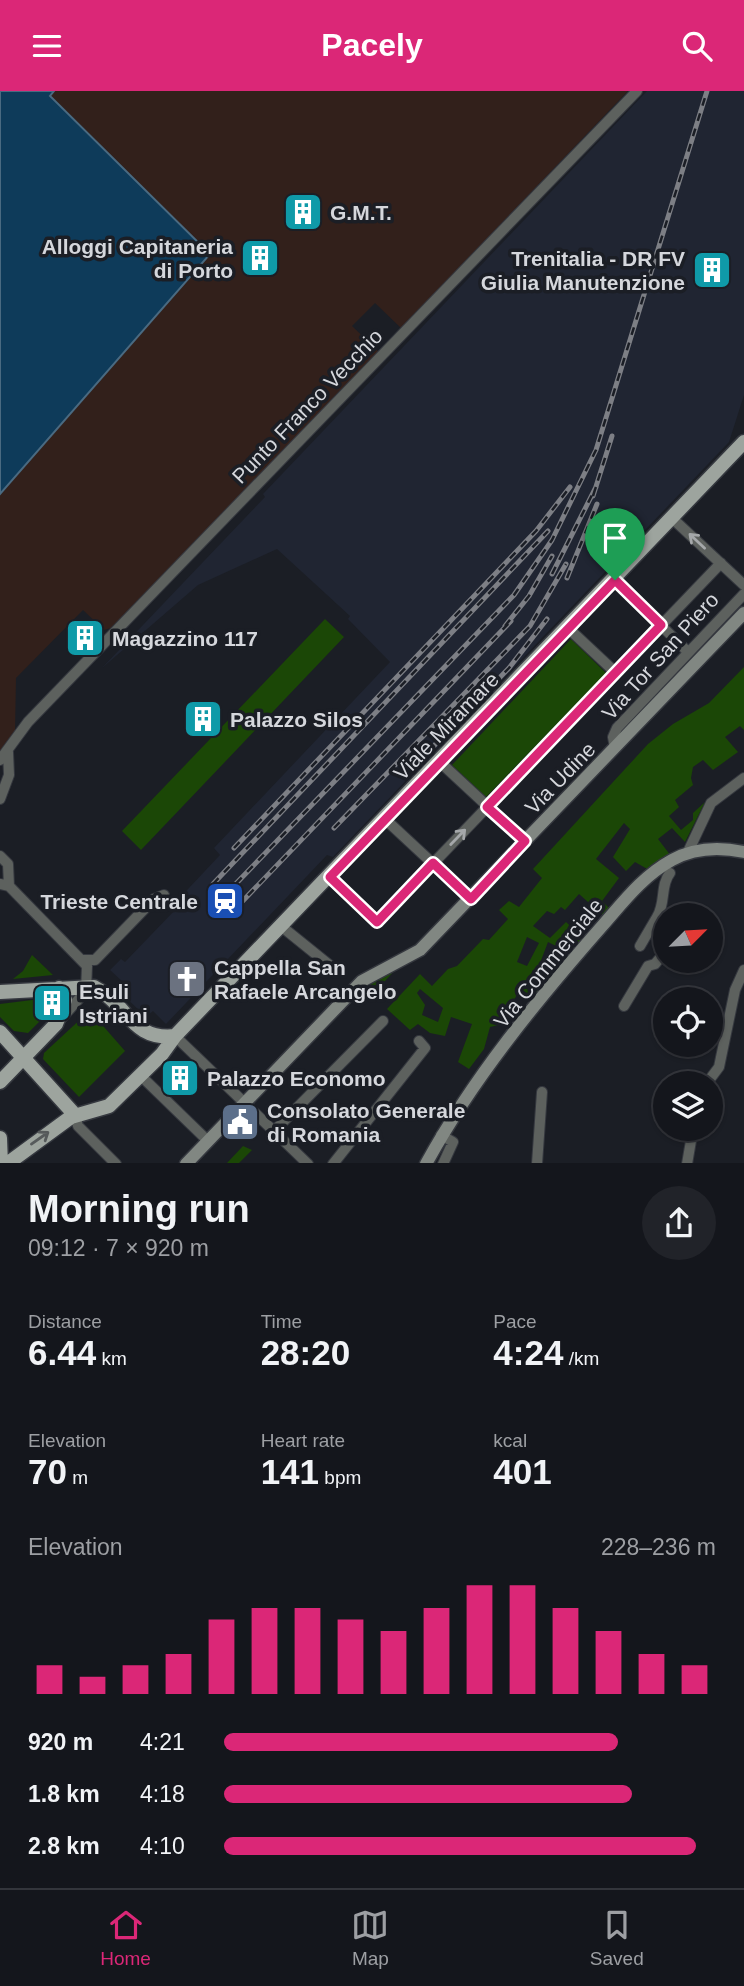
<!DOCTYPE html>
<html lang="en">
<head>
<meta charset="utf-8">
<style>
  body { margin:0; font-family:Helvetica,sans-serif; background:#212329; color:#f1f3f6; height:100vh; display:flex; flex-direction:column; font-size:26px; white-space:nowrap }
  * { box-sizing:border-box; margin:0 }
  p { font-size:23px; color:#9d9fa3 }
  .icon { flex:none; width:38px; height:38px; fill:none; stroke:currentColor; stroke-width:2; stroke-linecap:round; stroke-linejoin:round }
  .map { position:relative; height:1072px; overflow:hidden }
  .side { display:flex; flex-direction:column; background:#14161c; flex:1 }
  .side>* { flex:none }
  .needle { width:46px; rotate:66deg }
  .buttons { position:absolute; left:653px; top:812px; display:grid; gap:14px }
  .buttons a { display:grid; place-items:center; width:70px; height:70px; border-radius:50%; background:#14161c; box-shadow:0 2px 5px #0004,0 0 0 2px #33353b; font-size:35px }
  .pin { position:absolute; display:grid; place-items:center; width:60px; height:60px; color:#fff; margin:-72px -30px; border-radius:50% 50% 50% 0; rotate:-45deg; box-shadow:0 0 7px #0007 }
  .pin .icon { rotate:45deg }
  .round { display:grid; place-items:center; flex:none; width:74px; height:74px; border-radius:37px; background:#212329 }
  .head { display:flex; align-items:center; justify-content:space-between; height:119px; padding:0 28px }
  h1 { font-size:38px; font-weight:800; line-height:52px }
  .figures { display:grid; grid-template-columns:repeat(3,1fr); gap:10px; height:119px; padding:7px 28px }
  .figures div { display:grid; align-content:center }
  .figures b { font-size:35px; font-weight:800 }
  .figures small { font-size:19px; font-weight:400 }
  .figures p { font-size:19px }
  .chart { height:196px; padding:14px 28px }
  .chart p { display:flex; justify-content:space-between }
  .chart svg { width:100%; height:126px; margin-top:7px; stroke:#db2777; stroke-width:6 }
  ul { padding:0 28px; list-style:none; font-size:23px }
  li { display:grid; grid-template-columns:112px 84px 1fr; align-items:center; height:52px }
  li i { height:18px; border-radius:9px; background:#db2777 }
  header { display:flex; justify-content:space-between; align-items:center; height:91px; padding:0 28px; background:#db2777; color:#fff; font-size:32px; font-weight:800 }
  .menu { display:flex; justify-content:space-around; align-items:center; height:98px; border-top:2px solid #33353b; background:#14161c; font-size:19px; color:#9d9fa3 }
  .menu a { display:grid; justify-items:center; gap:4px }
  .menu .current { color:#db2777 }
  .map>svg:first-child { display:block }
  .built { fill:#202532 }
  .industrial { fill:#32201b }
  .green { fill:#1b4706; fill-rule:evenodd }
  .water { fill:#0e3b5a; stroke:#4a6a81; stroke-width:2 }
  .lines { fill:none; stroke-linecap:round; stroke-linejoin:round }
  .minor-casing { stroke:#35383f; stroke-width:12 }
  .secondary-casing { stroke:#35383f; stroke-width:15 }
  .primary-casing { stroke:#35383f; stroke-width:17 }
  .minor { stroke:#5d615e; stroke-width:10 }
  .secondary { stroke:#818782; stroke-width:12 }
  .primary { stroke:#9da49e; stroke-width:14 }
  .rail-casing { stroke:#7d7f85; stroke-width:5 }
  .rail { stroke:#1b1e25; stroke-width:2.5; stroke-dasharray:8; stroke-linecap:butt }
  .oneway { stroke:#a5a8aa }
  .oneway2 { stroke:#565a5b }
  .route-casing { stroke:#fff; stroke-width:14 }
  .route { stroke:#db2777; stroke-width:9 }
  .labels { text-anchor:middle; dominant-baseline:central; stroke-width:7; stroke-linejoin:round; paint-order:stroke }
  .poi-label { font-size:21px; font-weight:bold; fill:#d5d7dc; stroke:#1b1e25; text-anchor:start }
  .street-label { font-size:21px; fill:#d5d7dc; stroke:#1b1e25 }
</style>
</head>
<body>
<header><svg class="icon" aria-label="menu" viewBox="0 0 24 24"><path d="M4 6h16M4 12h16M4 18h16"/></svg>Pacely<svg class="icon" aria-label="search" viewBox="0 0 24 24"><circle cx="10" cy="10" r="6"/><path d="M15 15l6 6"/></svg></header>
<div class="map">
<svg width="744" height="1073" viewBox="0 0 744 1073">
  <rect width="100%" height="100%" fill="#1b1e25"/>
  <path class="built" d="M647,0H744V304L729,351L333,766L327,764L166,933L153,920L148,924L144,920L142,922L123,904L124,901L120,897L124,892L110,879L121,868L125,871L176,818L173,814L220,764L214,757L390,571L348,528L350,525L277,458L198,494L102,577L265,406L263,403Z"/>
  <path class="industrial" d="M54,0H628L401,237L375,212L352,235L379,261L111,537L104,539L83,519L16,587L15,642L0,665V403L209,163L49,5Z"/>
  <path class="green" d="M325,528L344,546L141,759L122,740Z
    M571,548L606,582L486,706L452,674Z
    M744,576V639L740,635L725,646L738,661L713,679L703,669L693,676L691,687L693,694L675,709L679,716L669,725L681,739L693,729V722L705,711L685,751L672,737L658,748L671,765L649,779L635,771L626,780L613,766L630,738L624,732L596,768L619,787L602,810L611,819L605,826L579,803L565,819L561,816L554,823L547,820L533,835L550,847L566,831L585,849L572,863L548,851L537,880L533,879L528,890L541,898L534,907L521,898L509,916L503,933L490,936L484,958L469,978L458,971L472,933L451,926L445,945L430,942L418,933L410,939L387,918L420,883L432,895L448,878L457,875L483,848L489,849L508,828L499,819L509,810L519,816L542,787L533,778L648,653L673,633L709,612ZM527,846L539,852L527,875L517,871ZM420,898L443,917L438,931L422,924L425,914L417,902Z
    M32,864L53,884L13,888L23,880Z
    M397,877L373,903L364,895Z
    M48,907L53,917L28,942L14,940L0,926V913Z
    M85,924L97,928L125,960L79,1006L43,968L44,962Z
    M243,1055L252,1059L239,1072H227Z"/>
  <path class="water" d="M0,0H54L50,5L210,163L0,403Z"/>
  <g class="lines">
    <g class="minor-casing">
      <path id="minor" d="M673,428L744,494
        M615,489L688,561
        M568,537L616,582
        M615,657L613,646L617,637L744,503
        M0,669L28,631L637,0
        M440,671L525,750
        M0,708L9,684L8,661
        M385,728L471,808
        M687,763L711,712L744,687
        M0,765L8,773
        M8,773L9,795
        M329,786L377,831L721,472
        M0,793L9,795L87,875L86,900L59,930
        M665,831L657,826C666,812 660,794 670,782
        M281,835L333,877
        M640,855L657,826
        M84,869H95L154,808L164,804
        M624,915L648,875L655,873L665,861
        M175,945L308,1073
        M140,984L208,1050
        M707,992L719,976L735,899L744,879
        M75,1024L78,1035L116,1073
        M274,1040L383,930
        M441,1044L453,1051L443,1073
        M333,1073L425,957L419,950
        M537,1073L542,1001
        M687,1073L693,1038"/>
    </g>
    <g class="secondary-casing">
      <path id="secondary" d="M186,1073L362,890L420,859L744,522
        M426,1073C473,987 538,908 603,834C624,810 643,785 672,769C694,757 720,756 744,761"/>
    </g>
    <g class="primary-casing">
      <path id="primary" d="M0,901L94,896C128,913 131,950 175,945
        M0,941L75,1024
        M0,991L56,933L65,909L59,897
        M0,1047L1,1073
        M7,1073L71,1026L109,1015L162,963L175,945L744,351"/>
    </g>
    <use href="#minor" class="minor"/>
    <use href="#secondary" class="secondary"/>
    <use href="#primary" class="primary"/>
    <g class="rail-casing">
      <path id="rail" d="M593,405L612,345
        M552,483L596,396
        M567,487L597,413
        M505,535L529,505L552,465
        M427,662L509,577L547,528
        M334,737L530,535L566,473
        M234,757L536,440L570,396
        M213,793L548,440
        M225,804L514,504L552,449L596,359L707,0
        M237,816L511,530"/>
    </g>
    <use href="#rail" class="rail"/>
  </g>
  <defs><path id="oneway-shaft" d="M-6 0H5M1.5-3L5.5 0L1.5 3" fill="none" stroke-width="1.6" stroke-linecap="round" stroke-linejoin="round" transform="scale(1.75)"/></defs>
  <g class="oneway">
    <use href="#oneway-shaft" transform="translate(697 450) rotate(-137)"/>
    <use href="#oneway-shaft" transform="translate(458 746) rotate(-46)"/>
  </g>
  <use class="oneway2" href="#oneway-shaft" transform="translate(40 1047) rotate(-35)"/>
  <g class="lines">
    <g class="route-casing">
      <path id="route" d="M615,489L661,534L487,716L525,750L471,808L433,772L377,831L330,786Z"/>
    </g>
    <use href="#route" class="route"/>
  </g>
  <defs>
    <g id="building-square" transform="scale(2.0125)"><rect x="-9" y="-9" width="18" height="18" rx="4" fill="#0f9aa8" stroke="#1b1e25"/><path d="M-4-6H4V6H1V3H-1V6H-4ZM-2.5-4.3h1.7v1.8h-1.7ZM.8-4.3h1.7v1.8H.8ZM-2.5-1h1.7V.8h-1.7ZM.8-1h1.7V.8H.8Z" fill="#fff"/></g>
    <g id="station-square" transform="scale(2.0125)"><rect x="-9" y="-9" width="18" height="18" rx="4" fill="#1a4fb4" stroke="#1b1e25"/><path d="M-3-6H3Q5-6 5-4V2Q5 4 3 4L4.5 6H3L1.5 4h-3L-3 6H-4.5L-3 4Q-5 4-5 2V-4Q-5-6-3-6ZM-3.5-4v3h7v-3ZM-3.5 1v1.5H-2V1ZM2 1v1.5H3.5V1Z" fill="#fff"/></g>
    <g id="church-square" transform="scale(2.0125)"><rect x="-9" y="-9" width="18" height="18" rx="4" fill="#6b7280" stroke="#1b1e25"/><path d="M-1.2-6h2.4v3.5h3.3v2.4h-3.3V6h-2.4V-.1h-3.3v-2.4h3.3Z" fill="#fff"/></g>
    <g id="civic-square" transform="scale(2.0125)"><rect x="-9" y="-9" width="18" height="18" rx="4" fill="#5c6f8a" stroke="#1b1e25"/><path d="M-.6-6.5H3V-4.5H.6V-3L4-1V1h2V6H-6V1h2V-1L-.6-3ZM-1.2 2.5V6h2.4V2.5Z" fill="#fff"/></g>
  </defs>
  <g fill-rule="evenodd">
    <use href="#building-square" x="303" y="121"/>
    <use href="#building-square" x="260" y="167"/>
    <use href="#building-square" x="712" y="179"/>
    <use href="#building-square" x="85" y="547"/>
    <use href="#building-square" x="203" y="628"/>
    <use href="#station-square" x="225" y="810"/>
    <use href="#church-square" x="187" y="888"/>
    <use href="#building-square" x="52" y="912"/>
    <use href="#building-square" x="180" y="987"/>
    <use href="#civic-square" x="240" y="1031"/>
  </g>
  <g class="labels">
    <g class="poi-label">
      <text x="330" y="121">G.M.T.</text>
      <text x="233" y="155" text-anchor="end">Alloggi Capitaneria<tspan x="233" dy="24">di Porto</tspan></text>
      <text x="685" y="167" text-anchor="end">Trenitalia - DR FV<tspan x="685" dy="24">Giulia Manutenzione</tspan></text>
      <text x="112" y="547">Magazzino 117</text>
      <text x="230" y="628">Palazzo Silos</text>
      <text x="198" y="810" text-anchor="end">Trieste Centrale</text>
      <text x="214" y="876">Cappella San<tspan x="214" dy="24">Rafaele Arcangelo</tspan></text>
      <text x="79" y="900">Esuli<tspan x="79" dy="24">Istriani</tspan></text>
      <text x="207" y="987">Palazzo Economo</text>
      <text x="267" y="1019">Consolato Generale<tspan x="267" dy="24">di Romania</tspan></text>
    </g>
    <g class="street-label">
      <text transform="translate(307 315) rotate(-46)">Punto Franco Vecchio</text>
      <text transform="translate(660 565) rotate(-48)">Via Tor San Piero</text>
      <text transform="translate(446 635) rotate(-46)">Viale Miramare</text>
      <text transform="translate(560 687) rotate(-46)">Via Udine</text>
      <text transform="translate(548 872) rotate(-51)">Via Commerciale</text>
    </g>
  </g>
</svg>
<div class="buttons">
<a><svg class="needle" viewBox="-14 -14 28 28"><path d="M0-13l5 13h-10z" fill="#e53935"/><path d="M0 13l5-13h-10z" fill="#9d9fa3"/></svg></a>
<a><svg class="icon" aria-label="locate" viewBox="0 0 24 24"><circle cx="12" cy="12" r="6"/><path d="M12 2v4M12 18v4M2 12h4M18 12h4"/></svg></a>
<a><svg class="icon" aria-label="layers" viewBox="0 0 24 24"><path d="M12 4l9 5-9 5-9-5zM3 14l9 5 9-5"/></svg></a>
</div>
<div class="pin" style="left:615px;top:489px;background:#1e9e55"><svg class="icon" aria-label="arrive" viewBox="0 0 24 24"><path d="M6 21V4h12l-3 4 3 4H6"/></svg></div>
</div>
<section class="side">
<div class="head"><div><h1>Morning run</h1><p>09:12 · 7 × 920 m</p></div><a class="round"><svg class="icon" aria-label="share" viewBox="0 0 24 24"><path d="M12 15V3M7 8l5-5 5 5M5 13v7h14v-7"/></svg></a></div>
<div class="figures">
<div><p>Distance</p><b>6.44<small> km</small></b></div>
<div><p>Time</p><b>28:20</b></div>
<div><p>Pace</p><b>4:24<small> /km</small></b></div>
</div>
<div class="figures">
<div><p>Elevation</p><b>70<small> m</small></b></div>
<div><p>Heart rate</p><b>141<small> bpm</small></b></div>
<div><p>kcal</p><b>401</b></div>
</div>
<div class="chart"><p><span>Elevation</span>228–236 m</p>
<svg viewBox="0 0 160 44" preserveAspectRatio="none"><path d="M5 44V34M15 44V38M25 44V34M35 44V30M45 44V18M55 44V14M65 44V14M75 44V18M85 44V22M95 44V14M105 44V6M115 44V6M125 44V14M135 44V22M145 44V30M155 44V34"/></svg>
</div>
<ul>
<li><b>920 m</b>4:21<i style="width:80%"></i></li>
<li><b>1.8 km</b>4:18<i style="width:83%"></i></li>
<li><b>2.8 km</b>4:10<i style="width:96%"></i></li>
</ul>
</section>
<nav class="menu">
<a class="current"><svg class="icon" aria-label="home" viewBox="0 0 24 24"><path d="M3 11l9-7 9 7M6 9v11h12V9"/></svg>Home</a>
<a><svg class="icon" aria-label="map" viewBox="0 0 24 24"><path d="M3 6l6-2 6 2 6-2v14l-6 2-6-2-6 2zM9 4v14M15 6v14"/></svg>Map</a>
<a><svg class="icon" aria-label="saved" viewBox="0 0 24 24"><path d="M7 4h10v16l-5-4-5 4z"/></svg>Saved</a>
</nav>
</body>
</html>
